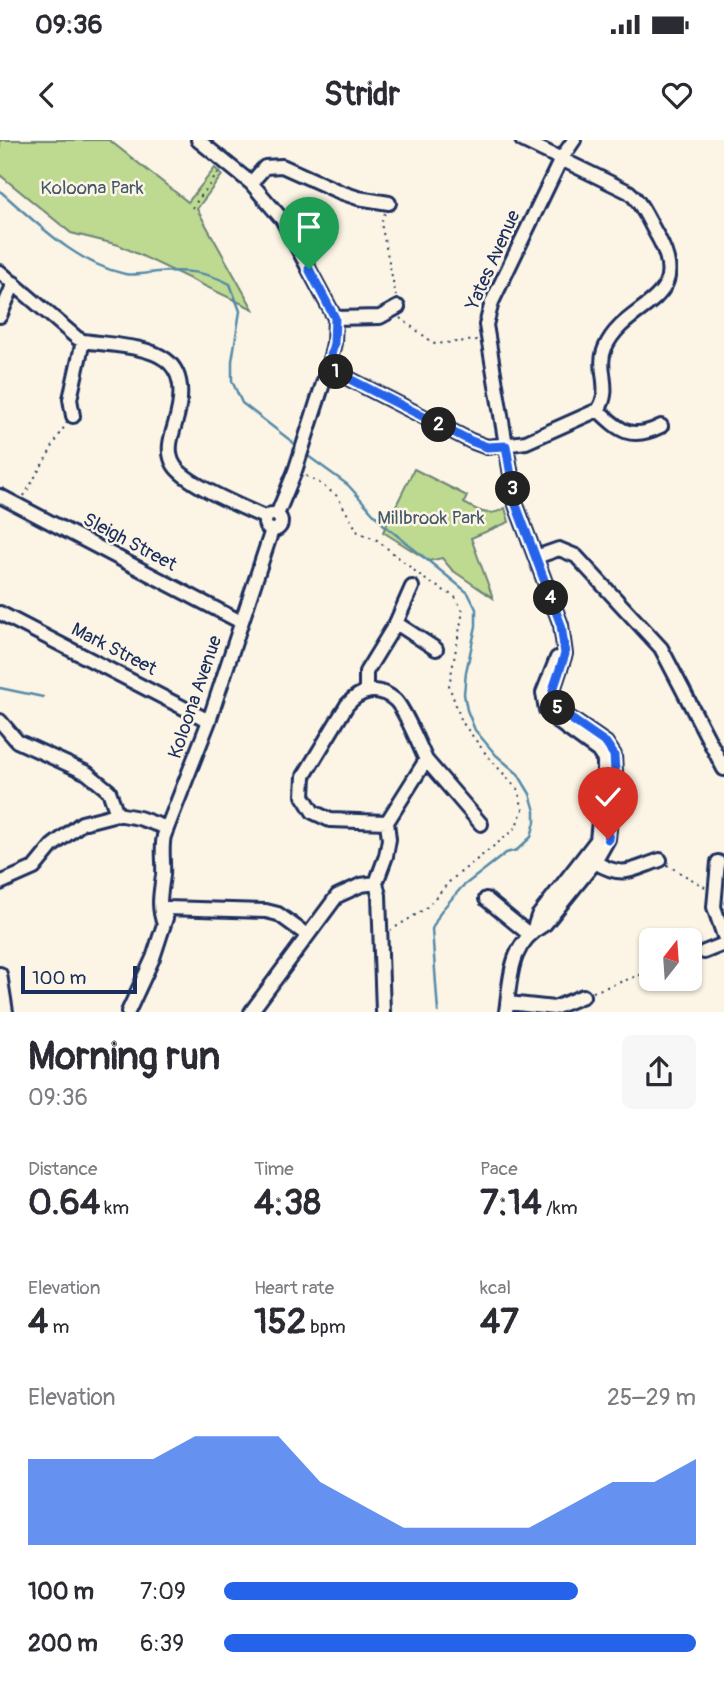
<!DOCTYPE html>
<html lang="en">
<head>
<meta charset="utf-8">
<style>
  body { margin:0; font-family:Pangolin,sans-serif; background:#f7f7f7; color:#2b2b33; height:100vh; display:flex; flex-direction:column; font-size:26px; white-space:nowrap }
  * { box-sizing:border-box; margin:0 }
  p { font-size:23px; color:#7c7c81 }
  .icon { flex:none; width:38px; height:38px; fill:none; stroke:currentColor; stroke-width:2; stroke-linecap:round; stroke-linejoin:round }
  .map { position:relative; height:872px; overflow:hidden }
  .sheet { display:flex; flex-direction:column; background:#fff; flex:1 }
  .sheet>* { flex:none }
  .needle { width:46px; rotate:17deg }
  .buttons { position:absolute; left:639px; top:788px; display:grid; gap:14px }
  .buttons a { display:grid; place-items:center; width:63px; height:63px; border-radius:10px; background:#fff; box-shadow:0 2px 5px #0004; font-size:35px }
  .scale { position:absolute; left:21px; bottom:18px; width:116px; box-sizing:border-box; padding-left:7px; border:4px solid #1b2f5e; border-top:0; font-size:19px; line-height:24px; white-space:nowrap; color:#1b2f5e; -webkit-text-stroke:5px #fcf5e5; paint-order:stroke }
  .pin { position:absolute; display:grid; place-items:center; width:60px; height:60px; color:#fff; margin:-72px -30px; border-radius:50% 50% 50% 0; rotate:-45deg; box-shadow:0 0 7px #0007 }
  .pin .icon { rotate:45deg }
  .km { position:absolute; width:35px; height:35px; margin:-18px; border-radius:50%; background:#222; color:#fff; font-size:19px; line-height:35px; text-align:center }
  .round { display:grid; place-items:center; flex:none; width:74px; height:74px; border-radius:10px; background:#f7f7f7 }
  .summary { display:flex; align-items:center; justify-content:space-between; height:119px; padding:0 28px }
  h1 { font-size:38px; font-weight:700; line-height:52px }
  .metrics { display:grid; grid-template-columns:repeat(3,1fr); gap:10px; height:119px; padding:7px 28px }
  .metrics div { display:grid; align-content:center }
  .metrics b { font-size:35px; font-weight:700 }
  .metrics small { font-size:19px; font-weight:400 }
  .metrics p { font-size:19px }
  .chart { height:196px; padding:14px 28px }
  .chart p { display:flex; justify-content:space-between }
  .chart svg { width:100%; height:126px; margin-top:7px; fill:#2563eb; opacity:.7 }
  ul { padding:0 28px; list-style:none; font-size:23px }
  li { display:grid; grid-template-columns:112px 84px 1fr; align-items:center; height:52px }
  li i { height:18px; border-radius:9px; background:#2563eb }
  .status { display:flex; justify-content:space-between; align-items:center; height:49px; padding:0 35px; background:#fff; direction:ltr }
  .status svg { height:19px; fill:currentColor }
  header { display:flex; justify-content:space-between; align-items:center; height:91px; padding:0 28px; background:#fff; font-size:32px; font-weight:700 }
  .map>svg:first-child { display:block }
  .green { fill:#bed990; stroke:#6c8477; stroke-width:2 }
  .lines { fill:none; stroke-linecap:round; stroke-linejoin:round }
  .stream { stroke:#558aaa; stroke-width:2.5 }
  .minor-casing { stroke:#1b2f5e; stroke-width:18 }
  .path { stroke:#1b2f5e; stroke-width:2; stroke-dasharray:2 5; stroke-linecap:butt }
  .minor { stroke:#fcf5e5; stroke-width:12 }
  .route-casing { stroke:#fff; stroke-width:14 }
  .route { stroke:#2563eb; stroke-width:9 }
  .labels { text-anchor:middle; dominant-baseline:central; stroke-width:5; stroke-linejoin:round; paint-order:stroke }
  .park-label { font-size:19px; fill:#445a6a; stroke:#fcf5e5 }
  .street-label { font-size:19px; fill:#1b2f5e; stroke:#fcf5e5 }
</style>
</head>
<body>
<div class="status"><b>09:36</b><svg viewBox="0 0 49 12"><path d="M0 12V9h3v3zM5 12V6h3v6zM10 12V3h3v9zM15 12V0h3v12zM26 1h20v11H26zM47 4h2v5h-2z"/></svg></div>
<header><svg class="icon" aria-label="back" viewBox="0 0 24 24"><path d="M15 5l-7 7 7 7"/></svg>Stridr<svg class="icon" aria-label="heart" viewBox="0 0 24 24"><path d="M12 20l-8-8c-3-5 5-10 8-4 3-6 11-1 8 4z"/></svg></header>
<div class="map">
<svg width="724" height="872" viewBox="0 0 724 872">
  <rect width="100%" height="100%" fill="#fcf5e5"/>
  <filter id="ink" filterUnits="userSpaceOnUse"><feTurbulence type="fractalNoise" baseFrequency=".0143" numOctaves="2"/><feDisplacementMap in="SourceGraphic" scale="14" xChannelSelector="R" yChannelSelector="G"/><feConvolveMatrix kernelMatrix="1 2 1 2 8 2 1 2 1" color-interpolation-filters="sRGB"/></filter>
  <g filter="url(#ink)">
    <path class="green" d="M0,0H109L188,62L215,28L222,35L197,69L253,169L119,105L71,93L0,35Z
      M414,329L467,356L464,363C479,371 489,378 505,368L509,382L471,398L493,458L452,430L442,418L429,421L383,392Z"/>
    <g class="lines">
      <path class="stream" d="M0,51C37,83 75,123 125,134C135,136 147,133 157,132C185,130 206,131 230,144L240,171L232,221V241L242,263L295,304
        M308,316L348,345L383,384L468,453L476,469V486L466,532L464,554L467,570L475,590L496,615L518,634L530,654L535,671V682L531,697L517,710L506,713L462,747L441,771L432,789L438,872
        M0,548L43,557"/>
      <g class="minor-casing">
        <path id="minor" d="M198,0L251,43L282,79L335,178L334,203L328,228L295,331L277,375
          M251,43L265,27L282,26L340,52L358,58L389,63
          M0,132L77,198L83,201C139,209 199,204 175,284C171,297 166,312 174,325C185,344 245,368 266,378
          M0,176L14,143
          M335,178L380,177L398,167
          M328,228L471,301L487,307L526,302L598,270C613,249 596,229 605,208C625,161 695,164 658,97C649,82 642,63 629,52L522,0
          M598,270C620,291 631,301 661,286
          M73,276L70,259L83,201
          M0,356L241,482
          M265 382a8 8 0 1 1 16 0a8 8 0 1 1-16 0Z
          M536,417L559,409L576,416L661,508L724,629
          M0,473L209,581
          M396,483L436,509
          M366,550V532L396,483L412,447
          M0,581L17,601L87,633L109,651L117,674L139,678L167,688
          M426,620L481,684
          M595,722C623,739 631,730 660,720
          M718,722L714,767L724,796
          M0,743L34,728L52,706L82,683L117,674
          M376,743L386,716L389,699L387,682L426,620C420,607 404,568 395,560C378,545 360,550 347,565L304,636L303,656L313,672L330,680L387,682
          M376,743L379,755L383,872
          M486,759L530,795
          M167,768L266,771L278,774L307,795
          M164,784C157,766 161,752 163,735C164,722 161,709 164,696L209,581L272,390
          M533,791L538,776L597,700L604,632V620L598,611L558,582L546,570L543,553L557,518
          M704,812L724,804
          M0,834L6,872
          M508,863L554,868L583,856
          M128,872L153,818L166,778
          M251,872L337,756L361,745L376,743
          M506,872C511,836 509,804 545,784L595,722L608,699L615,631L614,615L606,603L564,574L555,564L553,550L565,514L561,485L516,365L486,185L492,162L561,19L574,0"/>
      </g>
      <path class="path" d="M192,68L219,32
        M385,73L381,83L396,156
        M400,178L435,204L477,200
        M306,336L318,342L337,356L358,392L377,400L426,440L455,457L463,471L449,546L462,582L486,614L518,650L523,670L514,690L451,740L425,769L391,790
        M24,356L67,282
        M667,725L705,747
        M593,852L651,831"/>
      <use href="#minor" class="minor"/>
    </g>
  </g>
  <g class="lines" filter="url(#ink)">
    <g class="route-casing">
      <path id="route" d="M309,129L335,178L334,203L328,228L471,301L487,307L506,306L516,365L561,485L565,514L553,550L555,564L564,574L606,603L614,615L615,631L608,699"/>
    </g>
    <use href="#route" class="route"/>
  </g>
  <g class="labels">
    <g class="park-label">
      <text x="92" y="48">Koloona Park</text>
      <text x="431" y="378">Millbrook Park</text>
    </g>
    <g class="street-label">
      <text transform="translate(493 120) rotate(-66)">Yates Avenue</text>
      <text transform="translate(130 402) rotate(28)">Sleigh Street</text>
      <text transform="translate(114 509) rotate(27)">Mark Street</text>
      <text transform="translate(195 557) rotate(-71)">Koloona Avenue</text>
    </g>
  </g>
</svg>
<div class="buttons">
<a><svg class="needle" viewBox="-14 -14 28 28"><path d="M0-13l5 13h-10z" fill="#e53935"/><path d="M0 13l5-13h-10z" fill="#7c7c81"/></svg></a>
</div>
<div class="scale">100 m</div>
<div class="pin" style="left:309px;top:129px;background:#1e9e55"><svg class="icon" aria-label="arrive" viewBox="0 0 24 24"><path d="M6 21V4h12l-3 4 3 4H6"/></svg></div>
<div class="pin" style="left:608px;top:699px;background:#d93025"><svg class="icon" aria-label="check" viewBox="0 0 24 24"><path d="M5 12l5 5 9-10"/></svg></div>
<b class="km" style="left:336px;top:232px">1</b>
<b class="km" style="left:439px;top:285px">2</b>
<b class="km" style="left:513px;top:349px">3</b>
<b class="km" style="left:551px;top:458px">4</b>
<b class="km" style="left:558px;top:568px">5</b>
</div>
<section class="sheet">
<div class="summary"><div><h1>Morning run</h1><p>09:36</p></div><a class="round"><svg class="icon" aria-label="share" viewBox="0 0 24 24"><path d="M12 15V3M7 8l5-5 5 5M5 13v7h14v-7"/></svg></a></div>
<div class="metrics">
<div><p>Distance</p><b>0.64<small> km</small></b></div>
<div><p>Time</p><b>4:38</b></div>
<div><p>Pace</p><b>7:14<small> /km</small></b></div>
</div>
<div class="metrics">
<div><p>Elevation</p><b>4<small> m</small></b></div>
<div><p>Heart rate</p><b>152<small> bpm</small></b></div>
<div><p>kcal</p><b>47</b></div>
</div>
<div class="chart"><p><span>Elevation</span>25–29 m</p>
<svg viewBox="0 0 160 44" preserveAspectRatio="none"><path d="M0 44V14L10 14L20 14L30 14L40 6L50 6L60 6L70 22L80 30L90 38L100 38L110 38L120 38L130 30L140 22L150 22L160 14V44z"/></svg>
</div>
<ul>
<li><b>100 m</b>7:09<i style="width:75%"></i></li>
<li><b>200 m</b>6:39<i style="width:100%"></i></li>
</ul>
</section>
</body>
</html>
